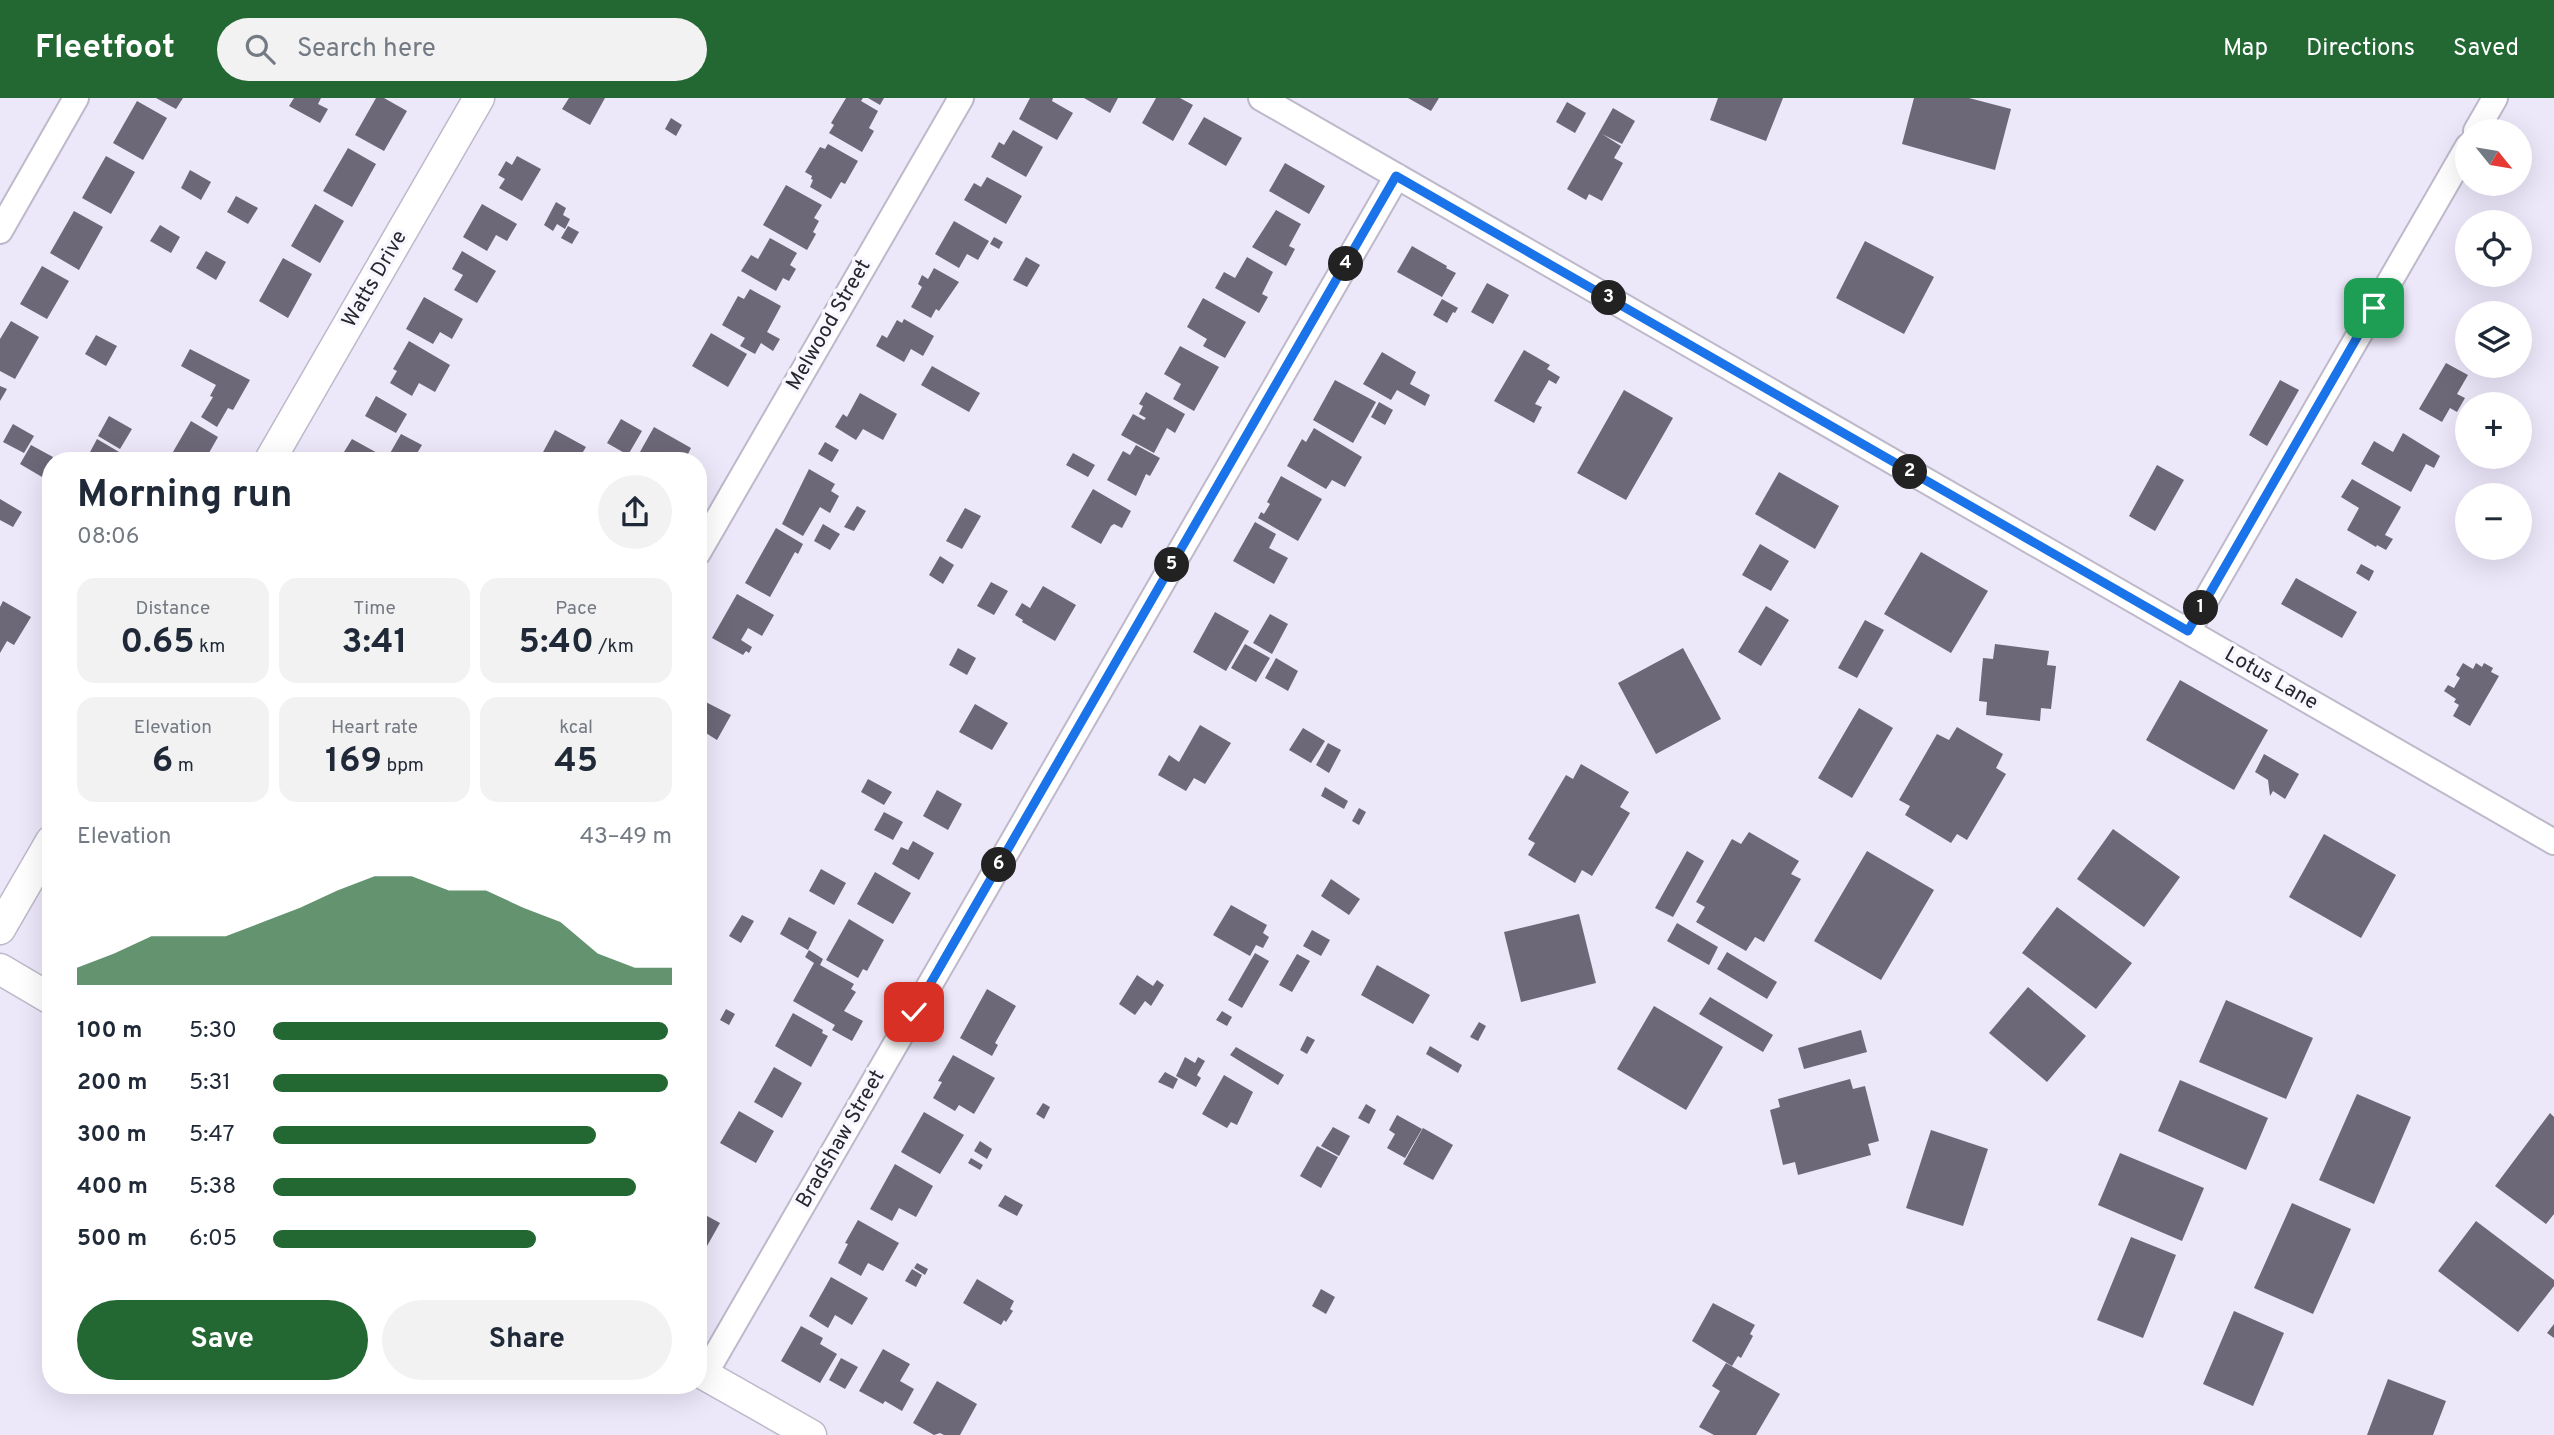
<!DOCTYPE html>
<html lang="en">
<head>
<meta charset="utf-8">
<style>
  body { margin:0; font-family:Overpass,sans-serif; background:#f2f2f3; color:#1f2937; height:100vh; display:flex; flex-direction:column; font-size:26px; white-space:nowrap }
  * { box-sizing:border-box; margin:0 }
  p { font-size:23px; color:#747a83 }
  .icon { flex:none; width:38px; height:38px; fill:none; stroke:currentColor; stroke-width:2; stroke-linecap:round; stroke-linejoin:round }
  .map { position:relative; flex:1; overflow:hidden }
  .panel { position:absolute; left:42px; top:354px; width:665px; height:942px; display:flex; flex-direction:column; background:#fff; border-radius:28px; box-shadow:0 7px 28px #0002 }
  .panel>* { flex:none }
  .needle { width:46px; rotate:120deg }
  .tools { position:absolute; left:2455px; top:21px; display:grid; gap:14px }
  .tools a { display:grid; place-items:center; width:77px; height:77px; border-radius:50%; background:#fff; box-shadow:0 7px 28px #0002; font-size:35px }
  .pin { position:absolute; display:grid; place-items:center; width:60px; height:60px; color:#fff; margin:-30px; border-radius:14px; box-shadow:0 4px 10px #0006 }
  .km { position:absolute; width:35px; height:35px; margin:-18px; border-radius:50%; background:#222; color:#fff; font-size:19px; line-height:35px; text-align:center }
  .round { display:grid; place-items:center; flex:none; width:74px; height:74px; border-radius:37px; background:#f2f2f3 }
  .summary { display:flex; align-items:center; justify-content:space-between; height:119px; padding:0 35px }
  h1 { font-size:38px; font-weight:700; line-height:52px }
  .stats { display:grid; grid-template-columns:repeat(3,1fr); gap:10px; height:119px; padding:7px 35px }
  .stats div { display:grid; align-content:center; border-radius:18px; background:#f2f2f3; text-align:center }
  .stats b { font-size:35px; font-weight:700 }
  .stats small { font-size:19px; font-weight:400 }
  .stats p { font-size:19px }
  .chart { height:196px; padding:14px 35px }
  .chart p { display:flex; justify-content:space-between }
  .chart svg { width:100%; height:126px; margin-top:7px; fill:#236733; opacity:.7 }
  .action { display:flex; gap:14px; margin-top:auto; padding:14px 35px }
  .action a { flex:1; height:80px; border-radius:42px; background:#236733; color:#fff; font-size:28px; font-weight:700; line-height:80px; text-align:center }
  .action a+a { background:#f2f2f3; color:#1f2937 }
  ul { padding:0 35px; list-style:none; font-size:23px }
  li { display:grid; grid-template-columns:112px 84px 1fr; align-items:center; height:52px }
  li i { height:18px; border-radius:9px; background:#236733 }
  header { display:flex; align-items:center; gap:42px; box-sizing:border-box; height:98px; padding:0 35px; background:#236733; color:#fff }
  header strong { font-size:33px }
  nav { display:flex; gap:38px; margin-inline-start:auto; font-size:24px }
  .search { width:490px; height:63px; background:#f2f2f3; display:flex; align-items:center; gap:18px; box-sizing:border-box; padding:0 24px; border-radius:38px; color:#747a83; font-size:26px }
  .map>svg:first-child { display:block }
  .building { fill:#6d6878 }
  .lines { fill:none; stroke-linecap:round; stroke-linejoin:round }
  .minor-casing { stroke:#beb9ca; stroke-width:28 }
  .tertiary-casing { stroke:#beb9ca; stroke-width:33 }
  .minor { stroke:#fff; stroke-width:24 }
  .tertiary { stroke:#fff; stroke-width:30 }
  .route-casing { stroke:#fff; stroke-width:14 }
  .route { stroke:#1a73e8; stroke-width:9 }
  .labels { text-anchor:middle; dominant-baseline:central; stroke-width:7; stroke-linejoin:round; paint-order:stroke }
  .street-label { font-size:21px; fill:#28262c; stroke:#f8f6fe }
</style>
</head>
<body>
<header>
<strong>Fleetfoot</strong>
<div class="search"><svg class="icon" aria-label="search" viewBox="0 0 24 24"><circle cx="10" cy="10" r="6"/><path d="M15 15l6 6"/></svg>Search here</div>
<nav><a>Map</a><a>Directions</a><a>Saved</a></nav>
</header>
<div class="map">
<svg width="2554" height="1337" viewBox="0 0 2554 1337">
  <rect width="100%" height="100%" fill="#ece7f9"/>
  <path class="building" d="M156,0H183L176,11Z
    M294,0H321L318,6L328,11L320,25L289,8Z
    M376,0H384L407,13L384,53L355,37Z
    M569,0H605L590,27L562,11Z
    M846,0H863L861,3L878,13L869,30L874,33L862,54L829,35L834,27L831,25Z
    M868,0H884L880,7Z
    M1030,0H1053L1052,3L1073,15L1057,42L1019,21Z
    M1084,0H1118L1110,15Z
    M1156,0H1180L1193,7L1173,43L1142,25Z
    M1408,0H1439L1431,13Z
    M1718,0H1783L1766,43L1710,22Z
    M1914,0H1969L2011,11L1995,72L1902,46Z
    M137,3L167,20L143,62L113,45Z
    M1567,4L1586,15L1575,35L1556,24Z
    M1613,10L1635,23L1622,46L1602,36L1621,48L1614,60L1623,65L1602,103L1589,96L1586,102L1567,91Z
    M1204,19L1242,40L1226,68L1188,46Z
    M671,20L682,27L676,38L665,31Z
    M1013,32L1043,49L1026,79L991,59L999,44L1004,47Z
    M828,46L858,63L845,86L841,84L831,101L810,89L813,82L811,81L812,78L805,74L820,49L825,51Z
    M348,50L376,66L352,109L323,93Z
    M106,58L135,74L111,116L82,100Z
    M517,58L541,71L522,103L499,90L505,81L498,77L506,63L512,67Z
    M1285,65L1325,88L1309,116L1269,93Z
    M190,72L211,84L201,102L181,90Z
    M987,79L1022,98L1006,126L964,102L974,85L981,89Z
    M786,87L822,107L814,120L819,123L813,134L816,136L807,152L763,127Z
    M236,98L258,110L248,126L227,114Z
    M556,104L566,110L563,117L570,121L565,131L557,126L553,133L544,127Z
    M315,106L344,123L320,165L291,148Z
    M482,106L517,126L507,143L496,137L487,153L463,139Z
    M1276,112L1301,126L1289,148L1295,151L1286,168L1252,149Z
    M74,113L103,129L79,172L50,155Z
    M954,123L989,143L978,162L967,156L959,170L935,156Z
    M160,127L180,139L171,155L150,143Z
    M568,128L579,134L572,146L561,140Z
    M994,139L1003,144L999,151L990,146Z
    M770,140L797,155L790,167L796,171L789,183L783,180L776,193L741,173L751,157L758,161Z
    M1865,143L1934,179L1904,236L1836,200Z
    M1412,148L1447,168L1446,170L1456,175L1442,199L1397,174Z
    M206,153L226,164L216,182L196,170Z
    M462,153L496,173L477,205L454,192L463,177L452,171Z
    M1026,159L1040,167L1027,189L1013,182Z
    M1247,159L1273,174L1262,196L1268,199L1259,215L1215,190L1224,174L1235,180Z
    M283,160L312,176L288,220L259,203Z
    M42,168L69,183L47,221L20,206Z
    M934,170L959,184L939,213L936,211L931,220L911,209L922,189L918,186L922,177L928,181Z
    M1487,185L1509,197L1493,226L1471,214Z
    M750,191L781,208L767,234L780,241L773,253L761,245L755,256L740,248L745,240L722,227L738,198L744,201Z
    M424,199L463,221L452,241L440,234L433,246L406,231Z
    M1203,200L1246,224L1225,260L1203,248L1207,241L1187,229Z
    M1442,201L1458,210L1455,215L1453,214L1447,225L1433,217Z
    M904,221L934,238L923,258L911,251L904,264L876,248L882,237L887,240L897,222L902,225Z
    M11,223L39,239L15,281L0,273V241Z
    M711,235L747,256L728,289L692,268Z
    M96,237L117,248L106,268L85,256Z
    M409,243L450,267L435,294L419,285L412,298L390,285L397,273L393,271Z
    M1180,248L1219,269L1194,313L1173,301L1181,286L1164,276Z
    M190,251L250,282L233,312L228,310L217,329L201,319L213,299L210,298L216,287L181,268Z
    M1524,252L1550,267L1547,271L1560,279L1556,286L1549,282L1535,306L1542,309L1534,325L1494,303Z
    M1382,254L1416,274L1410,286L1430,297L1425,308L1397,292L1391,302L1363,286Z
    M2446,265L2468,277L2457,296L2465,300L2457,314L2450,310L2442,324L2419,311Z
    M932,268L980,295L969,314L921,287Z
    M1335,282L1376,304L1353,345L1313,322Z
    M2280,282L2299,292L2267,348L2249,337Z
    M0,288L7,291L0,303Z
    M1624,292L1673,320L1626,402L1577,375Z
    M1146,294L1185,316L1175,335L1167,330L1154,355L1121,337L1133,316L1144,322L1146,320L1139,316L1143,308L1139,306Z
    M860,295L897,316L883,342L863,331L856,342L835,329L843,316L847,319Z
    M376,298L407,316L396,335L365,318Z
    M1379,304L1393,312L1385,327L1371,319Z
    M109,318L132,331L120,351L98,338Z
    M621,321L642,333L628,357L607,345Z
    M191,323L218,339L205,362H175L170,359Z
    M13,326L34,338L24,355L3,344Z
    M654,329L691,350L685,362L636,361Z
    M1314,330L1362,359L1345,389L1332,382L1326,391L1287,368L1302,341L1306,344Z
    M555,332L586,349L578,362H552L542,356Z
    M2403,335L2440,358L2434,370L2426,366L2411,394L2361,366L2374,343L2393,354Z
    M401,336L422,347L413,362H399L389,357Z
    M97,341L126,358L124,362H100L89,356Z
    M352,341L390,362H339Z
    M825,344L839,352L832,364L818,356Z
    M31,347L53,359L42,379L20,366Z
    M1136,347L1160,360L1150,378L1146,376L1136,398L1107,382L1123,353L1130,357Z
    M1073,355L1095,367L1088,379L1066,367Z
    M2157,367L2184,382L2155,433L2129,418Z
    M809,371L835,386L831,393L839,398L830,415L820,409L803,438L782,426Z
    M1779,374L1839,408L1815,451L1755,416Z
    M1281,378L1322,401L1298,443L1258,420L1261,414L1264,416L1270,406L1267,404Z
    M2352,381L2401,409L2385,437L2393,441L2386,452L2377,447L2376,449L2347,432L2359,410L2341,399Z
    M1093,391L1131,413L1122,430L1114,426L1111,428L1101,446L1071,429Z
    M0,401L22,414L13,429L0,422Z
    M857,408L866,413L854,433L844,429Z
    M965,410L981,418L962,451L946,443Z
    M1255,424L1276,436L1269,450L1288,460L1274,486L1233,463Z
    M823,426L840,436L830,452L814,443Z
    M776,430L803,446L798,456L795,454L770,499L745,485Z
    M1760,446L1789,463L1771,493L1742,477Z
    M1921,454L1988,493L1951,555L1884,516Z
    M940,458L954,467L943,486L929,477Z
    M2361,466L2374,473L2369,483L2356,475Z
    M2296,480L2357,514L2342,540L2281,506Z
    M991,484L1008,493L994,517L977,508Z
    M1043,488L1076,507L1055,543L1022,524L1023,522L1015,517L1022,505L1030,510Z
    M737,496L774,517L762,538L748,530L741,542L752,549L749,555L746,553L743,557L712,540Z
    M3,503L31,519L14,547L7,543L0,555V509Z
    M1766,508L1789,522L1761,568L1738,554Z
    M1215,514L1249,533L1226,573L1193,554Z
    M1270,516L1288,526L1272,556L1253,545Z
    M1865,522L1884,532L1857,580L1838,570Z
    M1245,546L1270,560L1256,584L1231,570Z
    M1995,546L2049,553L2047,567L2056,568L2051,611L2041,610L2040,623L1986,617L1987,604L1979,603L1983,560L1993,561Z
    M958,550L976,560L967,577L949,567Z
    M1683,550L1721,621L1656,656L1618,585Z
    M1276,560L1298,573L1288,593L1265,580Z
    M2463,565L2473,571L2476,565L2482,569L2484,565L2493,570L2491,574L2499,578L2470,628L2453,618L2459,607L2454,604L2456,601L2444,593L2448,587L2454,590L2460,580L2456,577Z
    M2180,582L2268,632L2234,692L2146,642Z
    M698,600L731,617L717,642L701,632L698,636Z
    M975,606L1008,625L992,652L959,634Z
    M1859,610L1893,630L1852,700L1818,680Z
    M1200,627L1231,645L1205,686L1194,680L1186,693L1158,677L1169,657L1179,664Z
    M1957,629L2003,656L1996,670L2006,676L1967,742L1957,736L1951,745L1905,717L1910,708L1899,702L1937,636L1949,642Z
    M1303,630L1325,643L1311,665L1289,652Z
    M1328,645L1341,652L1329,675L1316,667Z
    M2264,656L2299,676L2285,701L2273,693L2270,698L2268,682L2255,674Z
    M1581,666L1629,694L1620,709L1630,715L1592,778L1582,772L1575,785L1528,757L1535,745L1528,741L1566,677L1573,681Z
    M868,681L892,694L884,707L861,694Z
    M1325,689L1348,703L1344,711L1321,698Z
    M937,692L962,706L948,732L923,718Z
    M1359,710L1366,714L1359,727L1352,723Z
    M884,714L903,724L893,742L874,732Z
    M2113,731L2180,779L2144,829L2077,781Z
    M1749,734L1799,763L1791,776L1801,781L1764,844L1755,839L1746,853L1696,824L1705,809L1696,804L1732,741L1741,746Z
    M2324,736L2396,777L2361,840L2289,799Z
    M913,743L934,755L919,782L892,766L901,749L908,752Z
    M1687,753L1704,763L1673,819L1655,810Z
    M1867,753L1934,792L1881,882L1814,843Z
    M821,771L846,785L834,807L809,793Z
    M875,774L911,795L893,826L857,806Z
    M1331,781L1360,801L1349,817L1321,798Z
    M1231,807L1267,827L1263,835L1269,839L1263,850L1256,847L1250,858L1213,837Z
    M2057,809L2132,865L2096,911L2022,855Z
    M1579,816L1596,885L1521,904L1504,834Z
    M742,817L754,823L741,845L729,838Z
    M789,819L817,834L808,852L780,836Z
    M849,821L884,842L867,873L863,871L858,880L826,862Z
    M1677,825L1718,849L1709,867L1667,843Z
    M1312,832L1330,842L1321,858L1303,848Z
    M809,852L823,861L820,867L854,886L851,891L856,894L844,913L863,923L852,943L832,932L835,927L793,903L814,865L805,859Z
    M1727,854L1777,884L1767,901L1717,871Z
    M1255,855L1269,863L1242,910L1228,902Z
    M1297,856L1310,863L1292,894L1279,887Z
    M1377,867L1430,897L1413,926L1361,897Z
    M1137,877L1153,888L1157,882L1164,887L1151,908L1145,903L1135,917L1119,906Z
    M2028,889L2086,938L2047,984L1989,935Z
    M987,891L1016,908L995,945L998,947L992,958L960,940Z
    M1710,899L1773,937L1763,954L1699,916Z
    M2226,902L2313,940L2286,1001L2199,964Z
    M1654,908L1723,949L1686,1012L1617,971Z
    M726,911L735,916L729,927L720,922Z
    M1222,913L1232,919L1227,928L1216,922Z
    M793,915L823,932L822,935L828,938L811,969L775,948Z
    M1479,924L1486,928L1478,943L1470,939Z
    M1861,932L1867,954L1804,971L1798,950Z
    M1307,938L1315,942L1307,956L1300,952Z
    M1430,948L1462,967L1458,975L1426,956Z
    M1236,949L1284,977L1278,987L1230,957Z
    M953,957L995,980L974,1016L959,1007L955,1013L933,1000L942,984L938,983Z
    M1185,959L1195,965L1198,959L1205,963L1197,977L1201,980L1196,989L1176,978Z
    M774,969L802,985L782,1020L754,1004Z
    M1165,974L1178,981L1173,991L1158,984Z
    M1224,977L1253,994L1237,1027L1231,1024L1227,1030L1202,1016Z
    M1850,981L1853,991L1865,988L1879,1043L1868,1046L1871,1057L1798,1077L1795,1064L1783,1067L1770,1012L1780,1009L1778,1001Z
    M2180,982L2268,1020L2246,1072L2158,1033Z
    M2357,996L2411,1019L2374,1106L2319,1082Z
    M1043,1005L1050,1009L1044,1021L1036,1016Z
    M1366,1006L1376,1012L1369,1026L1358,1020Z
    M739,1013L774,1033L756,1065L720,1045Z
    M924,1014L964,1037L940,1076L901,1054Z
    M2550,1015L2554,1019V1116L2546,1126L2495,1088Z
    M1397,1017L1422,1031L1405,1060L1387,1050L1395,1036L1389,1032Z
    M1333,1029L1350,1038L1339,1058L1321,1048Z
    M1423,1030L1453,1047L1433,1082L1403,1066Z
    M1931,1032L1988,1051L1963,1128L1906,1110Z
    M980,1043L992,1051L987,1061L974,1053Z
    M1317,1048L1338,1059L1321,1090L1300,1078Z
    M2120,1055L2204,1090L2182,1143L2098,1107Z
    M971,1060L983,1067L980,1072L968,1065Z
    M895,1066L933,1088L916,1119L899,1110L892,1123L870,1111Z
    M1005,1097L1023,1107L1017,1118L998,1108Z
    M2292,1105L2351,1131L2313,1216L2254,1190Z
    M698,1113L720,1125L698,1164Z
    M858,1122L899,1145L883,1173L868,1165L861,1178L838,1165L848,1146L845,1145Z
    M2476,1123L2554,1182V1188L2518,1234L2438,1173Z
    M2131,1139L2176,1157L2143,1240L2097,1222Z
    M917,1165L928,1171L925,1177L914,1170Z
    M912,1171L922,1177L916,1189L905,1183Z
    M831,1179L868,1200L852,1227L835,1217L828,1230L809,1218Z
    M977,1181L1014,1203L1010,1211L1013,1213L1006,1224L1004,1222L1001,1227L963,1205Z
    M1321,1191L1335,1199L1326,1216L1312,1208Z
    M1713,1205L1755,1227L1750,1236L1753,1238L1741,1260L1738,1258L1732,1268L1692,1243Z
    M2234,1213L2284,1235L2253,1308L2203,1286Z
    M2554,1226V1240L2547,1235Z
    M801,1228L823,1240L820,1246L837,1256L820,1285L781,1263Z
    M883,1251L910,1266L900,1283L914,1291L902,1313L885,1303L883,1306L859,1293Z
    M841,1260L858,1269L845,1291L829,1282Z
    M1726,1265L1780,1296L1756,1337H1714L1699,1329L1720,1293L1712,1288Z
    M2388,1281L2446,1303L2433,1337H2367Z
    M937,1283L977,1306L960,1337H944L940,1335L934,1337L913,1325Z"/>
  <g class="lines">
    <g class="minor-casing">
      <path id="minor" d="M1261,0L2554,744
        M2476,33L2495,0
        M0,133L76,0
        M698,455L961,0
        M2188,533L2468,48
        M705,1276L1397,78"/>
    </g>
    <g class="tertiary-casing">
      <path id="tertiary" d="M270,362L479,0
        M0,831L51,743
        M0,871L51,901
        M698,1273L811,1337"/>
    </g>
    <use href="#minor" class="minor"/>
    <use href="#tertiary" class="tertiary"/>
  </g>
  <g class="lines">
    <g class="route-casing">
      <path id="route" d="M914,914L1396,78L2188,533L2374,210"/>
    </g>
    <use href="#route" class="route"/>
  </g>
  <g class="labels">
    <g class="street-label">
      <text transform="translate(375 181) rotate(-60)">Watts Drive</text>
      <text transform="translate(829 227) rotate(-60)">Melwood Street</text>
      <text transform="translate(2271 581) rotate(30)">Lotus Lane</text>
      <text transform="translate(841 1041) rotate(-60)">Bradshaw Street</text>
    </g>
  </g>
</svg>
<div class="tools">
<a><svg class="needle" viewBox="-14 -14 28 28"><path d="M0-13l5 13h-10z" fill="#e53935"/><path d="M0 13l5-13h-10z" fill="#747a83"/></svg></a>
<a><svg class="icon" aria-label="locate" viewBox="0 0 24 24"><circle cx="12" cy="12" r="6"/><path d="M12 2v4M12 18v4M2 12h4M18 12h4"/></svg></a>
<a><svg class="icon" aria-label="layers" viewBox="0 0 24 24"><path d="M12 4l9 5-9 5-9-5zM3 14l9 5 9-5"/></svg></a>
<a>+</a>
<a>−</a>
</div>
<div class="pin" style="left:2374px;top:210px;background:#1e9e55"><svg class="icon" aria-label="arrive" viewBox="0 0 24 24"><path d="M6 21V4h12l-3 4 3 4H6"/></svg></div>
<div class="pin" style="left:914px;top:914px;background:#d93025"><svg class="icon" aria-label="check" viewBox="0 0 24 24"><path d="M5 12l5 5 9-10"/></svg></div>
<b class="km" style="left:2201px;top:510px">1</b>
<b class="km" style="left:1910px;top:374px">2</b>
<b class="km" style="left:1609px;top:200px">3</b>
<b class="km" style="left:1346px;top:166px">4</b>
<b class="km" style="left:1172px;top:467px">5</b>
<b class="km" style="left:999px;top:767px">6</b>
<section class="panel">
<div class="summary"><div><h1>Morning run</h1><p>08:06</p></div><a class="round"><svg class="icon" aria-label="share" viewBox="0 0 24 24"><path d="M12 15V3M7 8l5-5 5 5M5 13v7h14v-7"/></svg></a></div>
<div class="stats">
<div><p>Distance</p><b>0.65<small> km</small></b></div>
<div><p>Time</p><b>3:41</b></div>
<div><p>Pace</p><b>5:40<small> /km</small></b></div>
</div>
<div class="stats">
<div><p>Elevation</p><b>6<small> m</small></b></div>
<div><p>Heart rate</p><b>169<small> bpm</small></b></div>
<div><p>kcal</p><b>45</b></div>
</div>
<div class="chart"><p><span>Elevation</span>43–49 m</p>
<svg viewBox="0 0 160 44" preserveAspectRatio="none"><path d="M0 44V38L10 33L20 27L30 27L40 27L50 22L60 17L70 11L80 6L90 6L100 11L110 11L120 17L130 22L140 33L150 38L160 38V44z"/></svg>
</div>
<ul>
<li><b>100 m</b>5:30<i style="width:99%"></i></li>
<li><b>200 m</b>5:31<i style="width:99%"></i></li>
<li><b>300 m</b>5:47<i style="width:81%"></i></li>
<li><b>400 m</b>5:38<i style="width:91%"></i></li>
<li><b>500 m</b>6:05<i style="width:66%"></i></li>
</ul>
<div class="action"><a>Save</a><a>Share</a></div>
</section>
</div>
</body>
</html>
